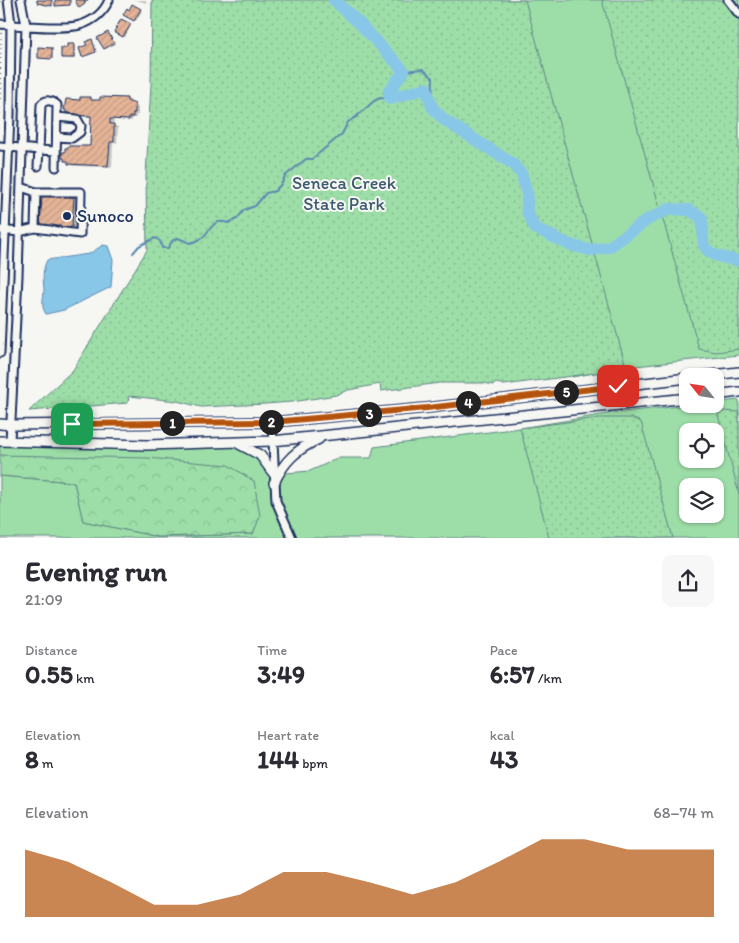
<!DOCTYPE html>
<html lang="en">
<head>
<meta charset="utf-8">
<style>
  body { margin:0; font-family:Itim,sans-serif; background:#f7f7f7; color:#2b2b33; height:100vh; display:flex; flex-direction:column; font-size:19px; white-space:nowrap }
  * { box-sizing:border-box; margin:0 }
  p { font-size:16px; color:#7c7c81 }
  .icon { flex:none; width:28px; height:28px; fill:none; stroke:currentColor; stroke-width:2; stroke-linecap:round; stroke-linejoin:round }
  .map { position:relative; height:538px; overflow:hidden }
  .panel { display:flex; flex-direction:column; background:#fff; flex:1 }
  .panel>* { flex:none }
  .needle { width:32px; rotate:300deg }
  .fabs { position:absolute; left:679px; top:368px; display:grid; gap:10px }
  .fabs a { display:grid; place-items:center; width:45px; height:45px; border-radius:10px; background:#fff; box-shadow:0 1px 4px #0004; font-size:25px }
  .pin { position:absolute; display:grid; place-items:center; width:42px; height:42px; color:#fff; margin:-21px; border-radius:10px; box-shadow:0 2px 8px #0006 }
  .km { position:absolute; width:25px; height:25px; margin:-12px; border-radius:50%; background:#222; color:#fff; font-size:14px; line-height:25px; text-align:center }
  .round { display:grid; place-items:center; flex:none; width:52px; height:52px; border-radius:10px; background:#f7f7f7 }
  .head { display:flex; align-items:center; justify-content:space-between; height:85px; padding:0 25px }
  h1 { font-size:28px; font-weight:800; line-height:38px }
  .metrics { display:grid; grid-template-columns:repeat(3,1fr); gap:8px; height:85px; padding:5px 25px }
  .metrics div { display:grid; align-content:center }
  .metrics b { font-size:25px; font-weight:800 }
  .metrics small { font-size:14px; font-weight:400 }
  .metrics p { font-size:14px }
  .chart { height:140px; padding:10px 25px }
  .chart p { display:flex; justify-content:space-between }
  .chart svg { width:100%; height:90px; margin-top:5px; fill:#b45309; opacity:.7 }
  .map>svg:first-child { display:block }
  .grass { fill:#9ddea8; stroke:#5c8683; fill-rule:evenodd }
  .forest { fill:url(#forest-crowns); stroke:#5c8683 }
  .park { fill:url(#park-dots); stroke:#5c8683 }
  .water { fill:#89c7e9; stroke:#5d8ab1 }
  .shadow { fill:#0003 }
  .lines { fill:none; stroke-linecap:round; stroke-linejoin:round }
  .stream { stroke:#5d8ab1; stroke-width:2 }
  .river { stroke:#89c7e9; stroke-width:12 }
  .building { fill:url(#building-hatch); stroke:#1b2f5e }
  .minor-casing { stroke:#1b2f5e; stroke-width:11 }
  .major-casing { stroke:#1b2f5e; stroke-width:12 }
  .path { stroke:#1b2f5e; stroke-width:1; stroke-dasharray:1 4; stroke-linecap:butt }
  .minor { stroke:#f6f6f2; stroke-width:7 }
  .major { stroke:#f6f6f2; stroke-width:9 }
  .route-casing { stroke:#fff; stroke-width:10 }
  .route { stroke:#b45309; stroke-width:6 }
  .poi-dot { fill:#1b2f5e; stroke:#f6f6f2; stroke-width:2 }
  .labels { text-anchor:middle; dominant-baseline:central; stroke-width:4; stroke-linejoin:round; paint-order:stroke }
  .park-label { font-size:18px; fill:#3c5b70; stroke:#f6f6f2 }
  .poi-label { font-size:18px; fill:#1b2f5e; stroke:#f6f6f2; text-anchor:start }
</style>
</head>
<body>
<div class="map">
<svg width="739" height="538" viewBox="0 0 739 538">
  <defs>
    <pattern id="forest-crowns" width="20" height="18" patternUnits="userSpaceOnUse" patternTransform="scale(1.25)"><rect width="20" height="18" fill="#9ddea8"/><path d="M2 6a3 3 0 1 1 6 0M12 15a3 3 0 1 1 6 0" fill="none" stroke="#87bf93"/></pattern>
    <pattern id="park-dots" width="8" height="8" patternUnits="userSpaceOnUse" patternTransform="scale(1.25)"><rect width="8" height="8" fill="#9ddea8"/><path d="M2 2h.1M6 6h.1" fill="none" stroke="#87bf93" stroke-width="1.8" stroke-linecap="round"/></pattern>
    <pattern id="building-hatch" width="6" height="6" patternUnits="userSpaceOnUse" patternTransform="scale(1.25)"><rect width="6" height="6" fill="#e5b497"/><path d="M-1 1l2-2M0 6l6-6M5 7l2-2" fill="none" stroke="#c49b85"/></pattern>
  </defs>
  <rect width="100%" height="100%" fill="#f6f6f2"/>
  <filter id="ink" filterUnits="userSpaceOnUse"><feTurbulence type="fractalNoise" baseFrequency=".02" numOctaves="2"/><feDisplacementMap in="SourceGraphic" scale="10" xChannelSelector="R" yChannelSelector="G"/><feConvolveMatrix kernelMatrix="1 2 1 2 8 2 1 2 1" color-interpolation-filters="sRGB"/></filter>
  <g filter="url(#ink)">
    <path class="grass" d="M496,0H605L739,319V355L626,367L572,377L584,331Z
      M739,400V538H0V476L74,482L83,521L158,537L253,534L0,456V440L233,443L253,451L274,474L310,471L339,458H371L374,447L520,428L613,413ZM688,431H715V459H688ZM688,486H715V514H688Z"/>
    <path class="forest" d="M0,455L147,458L228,465L254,481L260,516L253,534L158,537L83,521L74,482L0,476Z"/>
    <path class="park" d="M152,0H525L626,367L625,369L504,385L497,383L492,385L485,383H439L381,391L380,384L348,390L336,395L292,402L265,404L201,407L177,401L129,396L128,403L29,411L73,370L147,250L146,176L151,84Z
      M602,0H739V349L716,352L699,349Z
      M723,411L739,412V494L718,415Z
      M599,418H631L641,422L673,538H549L520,428Z"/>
    <path class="water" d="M103,245L108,246L113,260L111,287L64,310L46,314C40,305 44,299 44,289C43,279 42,270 47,260L89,254Z"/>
    <path class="shadow" d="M136,0H146V3Z
      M133,6L142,11L136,21L125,14L130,11Z
      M122,21L131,26L125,37L115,31Z
      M109,34L115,44L106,49H104Z
      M74,46L75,59L62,58Z
      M90,98L95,101H101V98L127,99L131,101L130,103L138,107V115H136V118H132V121L114,120L113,125L118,127L117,143H113L112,167L73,166L66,160V153L91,148L92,117H75L67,112L81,101Z
      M73,198L77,200L75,228L45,227Z"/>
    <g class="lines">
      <path class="stream" d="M404,71L423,69L433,78L432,107
        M133,253L139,246L155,238L160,241L162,248H168L172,241L178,238L190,243C194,242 199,240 202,238C212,229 213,218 228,223L237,219L244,210L255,206L266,193L275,191L282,183L285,176L306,159H312L342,134L348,122L356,117L374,101L380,98L390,99"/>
      <path class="river" d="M334,0L359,23L404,71L389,91L390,99L426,88L432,107L444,120L513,164L522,175L527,195V212L535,228L570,245L590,250L609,247L647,220L669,209L689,210L701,217C704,226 702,239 704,245C709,257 727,258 739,261"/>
    </g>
    <path class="building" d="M37,0H52V6L37,3Z
      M55,0H70V5L55,6Z
      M75,0H88L84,2L85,4L79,8Z
      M132,4L141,9L134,21L123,15L127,8L129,10Z
      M121,19L131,24L123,37L114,32Z
      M108,32L114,43L104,49L97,38Z
      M92,39L96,52L82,57L79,48L87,45L85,42Z
      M67,44H74V58H61V48H67Z
      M38,47L52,48V59L38,58Z
      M80,97H91V100H100V97L127,98V101L135,104V113H133V117H129V120L110,119V124H114V142H110L108,166L68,164V161H64V158H62V152H65V148H68V146H90L91,116L70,115V113H66V110H64L66,99L80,100Z
      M42,196L74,197L72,227L40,226Z"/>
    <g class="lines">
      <g class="minor-casing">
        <path id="minor" d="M728,0L739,14
          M0,24C18,25 65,30 80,25C93,21 104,12 109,0
          M57,137L72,138L80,132L81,126L77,119L57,117
          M0,146L39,150L41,105C45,99 52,100 57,105L56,167
          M38,166L39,150L56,151
          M35,228L80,234L81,192H36
          M0,230L19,232L35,228L36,192L21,187
          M0,353L10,115L11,24L8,0
          M272,422L276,501L292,538
          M10,441L18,276L26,25L21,0"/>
      </g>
      <g class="major-casing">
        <path id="major" d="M703,376L739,372
          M715,395L739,392
          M0,424L12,425L272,422L427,408L688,378
          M0,441L147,445L272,441L688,398
          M239,444L260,455L274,474
          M274,483C284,461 297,449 319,439"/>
      </g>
      <path class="path" d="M0,1V14
        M0,114L1,34L3,30"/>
      <use href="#minor" class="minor"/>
      <use href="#major" class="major"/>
    </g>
  </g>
  <g class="lines" filter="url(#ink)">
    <g class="route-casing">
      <path id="route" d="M72,424L272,422L427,408L618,386"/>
    </g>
    <use href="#route" class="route"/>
  </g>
  <circle class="poi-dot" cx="67" cy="216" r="5"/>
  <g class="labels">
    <g class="park-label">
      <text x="344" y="183">Seneca Creek<tspan x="344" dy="21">State Park</tspan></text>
    </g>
    <g class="poi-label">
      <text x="77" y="216">Sunoco</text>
    </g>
  </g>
</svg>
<div class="fabs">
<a><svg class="needle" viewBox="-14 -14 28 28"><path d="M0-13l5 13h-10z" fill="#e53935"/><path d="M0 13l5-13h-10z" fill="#7c7c81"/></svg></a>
<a><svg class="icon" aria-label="locate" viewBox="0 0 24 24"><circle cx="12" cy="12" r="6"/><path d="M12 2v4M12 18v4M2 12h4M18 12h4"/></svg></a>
<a><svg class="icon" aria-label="layers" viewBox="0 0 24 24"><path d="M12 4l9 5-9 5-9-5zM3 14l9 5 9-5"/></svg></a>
</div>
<div class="pin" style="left:72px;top:424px;background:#1e9e55"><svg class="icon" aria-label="arrive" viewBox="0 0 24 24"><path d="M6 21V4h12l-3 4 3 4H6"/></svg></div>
<div class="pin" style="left:618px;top:386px;background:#d93025"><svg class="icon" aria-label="check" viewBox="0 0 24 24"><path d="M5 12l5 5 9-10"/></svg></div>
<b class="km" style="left:172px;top:423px">1</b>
<b class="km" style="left:271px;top:422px">2</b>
<b class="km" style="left:369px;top:414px">3</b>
<b class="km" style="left:468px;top:403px">4</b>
<b class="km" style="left:566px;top:392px">5</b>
</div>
<section class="panel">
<div class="head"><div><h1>Evening run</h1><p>21:09</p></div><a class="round"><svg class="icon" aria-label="share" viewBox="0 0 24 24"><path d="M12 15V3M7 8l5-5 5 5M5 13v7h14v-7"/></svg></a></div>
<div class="metrics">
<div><p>Distance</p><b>0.55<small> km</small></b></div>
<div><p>Time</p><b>3:49</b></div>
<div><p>Pace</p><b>6:57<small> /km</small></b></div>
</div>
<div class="metrics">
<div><p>Elevation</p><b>8<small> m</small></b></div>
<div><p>Heart rate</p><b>144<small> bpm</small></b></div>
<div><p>kcal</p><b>43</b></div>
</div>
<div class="chart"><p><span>Elevation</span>68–74 m</p>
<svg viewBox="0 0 160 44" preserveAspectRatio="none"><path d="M0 44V11L10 17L20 27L30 38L40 38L50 33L60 22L70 22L80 27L90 33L100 27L110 17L120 6L130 6L140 11L150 11L160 11V44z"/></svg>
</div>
</section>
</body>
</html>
